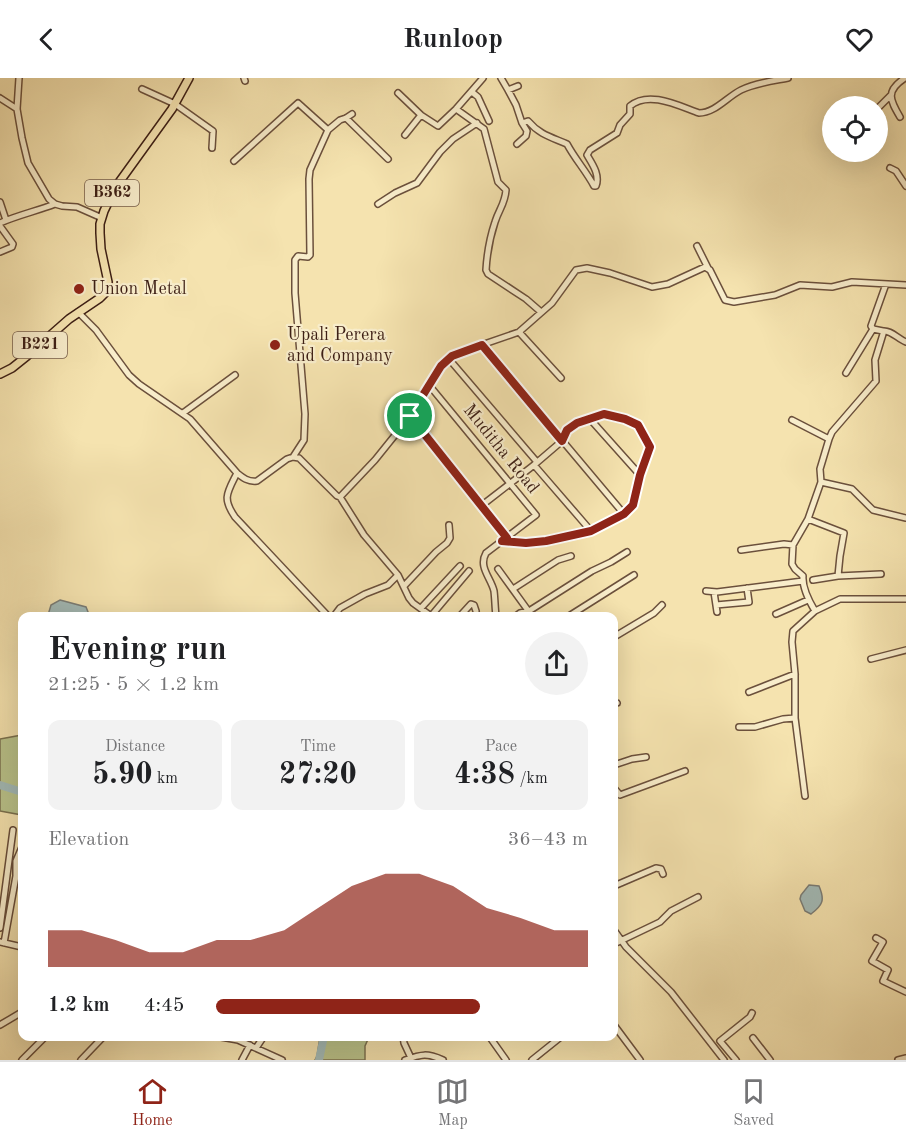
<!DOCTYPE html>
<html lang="en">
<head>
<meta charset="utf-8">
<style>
  body { margin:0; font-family:"Old Standard TT",serif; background:#f2f2f2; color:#202124; height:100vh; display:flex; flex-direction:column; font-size:22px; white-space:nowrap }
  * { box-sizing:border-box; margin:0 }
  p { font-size:20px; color:#757577 }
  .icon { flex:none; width:33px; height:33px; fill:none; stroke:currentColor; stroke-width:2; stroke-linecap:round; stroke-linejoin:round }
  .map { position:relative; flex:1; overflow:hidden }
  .panel { position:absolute; left:18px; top:534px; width:600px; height:429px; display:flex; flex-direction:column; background:#fff; border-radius:12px; box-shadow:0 6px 24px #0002 }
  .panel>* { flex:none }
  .buttons { position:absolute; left:822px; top:18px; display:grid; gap:12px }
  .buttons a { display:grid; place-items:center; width:66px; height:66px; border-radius:50%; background:#fff; box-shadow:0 6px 24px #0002; font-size:30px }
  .pin { position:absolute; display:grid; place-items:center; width:51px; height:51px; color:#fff; margin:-26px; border:3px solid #fff; border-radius:50%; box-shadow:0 2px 6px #0007 }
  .round { display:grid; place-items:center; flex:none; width:63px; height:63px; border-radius:32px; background:#f2f2f2 }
  .overview { display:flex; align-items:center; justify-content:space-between; height:102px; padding:0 30px }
  h1 { font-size:33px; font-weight:700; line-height:45px }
  .figures { display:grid; grid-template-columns:repeat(3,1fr); gap:9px; height:102px; padding:6px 30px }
  .figures div { display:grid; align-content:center; border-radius:12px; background:#f2f2f2; text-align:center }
  .figures b { font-size:30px; font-weight:700 }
  .figures small { font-size:16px; font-weight:400 }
  .figures p { font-size:16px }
  .chart { height:168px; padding:12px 30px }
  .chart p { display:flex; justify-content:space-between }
  .chart svg { width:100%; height:108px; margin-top:6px; fill:#8f2418; opacity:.7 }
  ul { padding:0 30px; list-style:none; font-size:20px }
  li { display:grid; grid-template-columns:96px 72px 1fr; align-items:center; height:45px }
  li i { height:15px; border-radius:8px; background:#8f2418 }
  header { display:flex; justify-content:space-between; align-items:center; height:78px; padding:0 30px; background:#fff; font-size:27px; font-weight:700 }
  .dock { display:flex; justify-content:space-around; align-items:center; height:84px; border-top:2px solid #e0e0e0; background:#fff; font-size:16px; color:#757577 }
  .dock a { display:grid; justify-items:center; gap:3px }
  .dock .on { color:#8f2418 }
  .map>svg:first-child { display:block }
  .green { fill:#bac48c; stroke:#7c7250; stroke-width:1.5 }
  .water { fill:#a3bbb8; stroke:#7a7d77; stroke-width:1.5 }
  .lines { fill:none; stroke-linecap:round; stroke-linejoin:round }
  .river { stroke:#a3bbb8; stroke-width:8 }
  .minor-casing { stroke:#6b503c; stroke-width:8 }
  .major-casing { stroke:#3d1f15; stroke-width:10 }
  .minor { stroke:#f8edcb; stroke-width:5 }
  .major { stroke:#f5e3af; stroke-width:7 }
  .route-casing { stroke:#fff; stroke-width:12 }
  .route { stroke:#8f2418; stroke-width:8 }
  .poi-dot { fill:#8f2418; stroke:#f8edcb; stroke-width:2 }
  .labels { text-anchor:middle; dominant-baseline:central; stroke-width:4.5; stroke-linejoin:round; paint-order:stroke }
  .shield { fill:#f8edcb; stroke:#755d4c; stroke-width:1.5 }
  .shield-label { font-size:16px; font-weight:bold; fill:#3d1f15 }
  .poi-label { font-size:18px; fill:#3d1f15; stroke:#f8edcb; text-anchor:start }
  .street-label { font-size:18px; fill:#3d1f15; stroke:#f8edcb }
</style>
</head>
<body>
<header><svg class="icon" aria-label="back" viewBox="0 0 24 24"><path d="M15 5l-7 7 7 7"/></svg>Runloop<svg class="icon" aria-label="heart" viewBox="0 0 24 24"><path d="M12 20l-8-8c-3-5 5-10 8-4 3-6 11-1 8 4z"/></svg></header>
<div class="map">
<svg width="906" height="982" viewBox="0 0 906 982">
  <rect width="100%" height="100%" fill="#f5e3af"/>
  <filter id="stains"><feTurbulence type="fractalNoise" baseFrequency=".00333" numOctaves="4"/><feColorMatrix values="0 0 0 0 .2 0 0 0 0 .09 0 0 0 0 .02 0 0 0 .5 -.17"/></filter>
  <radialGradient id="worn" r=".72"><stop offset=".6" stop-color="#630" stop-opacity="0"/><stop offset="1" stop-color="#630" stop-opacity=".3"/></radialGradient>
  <path class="green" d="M22,657V737L0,733V661Z
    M320,959H369L365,968V982H315L317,978Z"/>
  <path class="water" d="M60,522L86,529L88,534L86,538H50L48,537L51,527Z
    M809,807L819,808C825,822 823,827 811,836L805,833L800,821L801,817Z"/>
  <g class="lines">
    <path class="river" d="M0,707L22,714
      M319,982L324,958"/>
    <g class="minor-casing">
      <path id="minor" d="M19,0L17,31L22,60L28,85L49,121L55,126L62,128L77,129L102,140
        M244,0L245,3
        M501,0L508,12L518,8
        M142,11L175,26L213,53L212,70
        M508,12L516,27L522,45L527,53L526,58L517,66
        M472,14L478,19L489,43
        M398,15L421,37L438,48L456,31L483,0
        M0,20L17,31
        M878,30L891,17
        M456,31L484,51L498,104L506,112C505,126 499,131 495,144C490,159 487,175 486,192L488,196L526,221L541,234
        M900,39C890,22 885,13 905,0
        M346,40L388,81
        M522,45L528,43C540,57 551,59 567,66C575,81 586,93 594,108H596C600,97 593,87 587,77L590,72L617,55L620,47L630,36V28C649,12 679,28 699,35C715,35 727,19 741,12C755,5 772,3 788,0
        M328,52L340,42L346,40L352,36
        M405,57L421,37
        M234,83L298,25L328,52L310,92L309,101L310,177L308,179L298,178L295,182V215L305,336L304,362L293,379
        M890,90L896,93L906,108
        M0,124L6,142
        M378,126L395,115L417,105L440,74L453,61L477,45
        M0,145C18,137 37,133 55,126
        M0,148L13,166L12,169L0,174
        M697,168L708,190
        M886,206L871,248L873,251L883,253V256L875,282L876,303L832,354L829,361L820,391L821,404L808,441L793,467L792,486L795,491L803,498C802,510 809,523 815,533L840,521H906
        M78,234L96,252L129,297L139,306L190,341L237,395C243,400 248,404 257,403L287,381L293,379L299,380L337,418L340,419L364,457L398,497L409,520L413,525L431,538L469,493
        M883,253C891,252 898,261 906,264
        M519,254L561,300
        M482,267L624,436
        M449,281L537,384
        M846,295L873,251
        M429,307L536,437L486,475C478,489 491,500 494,513C495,521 495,530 496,538
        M183,335L235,297
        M409,338L507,460
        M590,341L640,397
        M792,342L829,361
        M534,387L591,453
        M237,395C227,415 222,420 235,439L328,538
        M821,404L852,411L873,432L906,440
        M340,419L375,382L404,346L441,288L449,281L464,273L519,254L552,225L576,192L587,190L610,195L652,209L668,206L705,189L710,192L725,222L734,224L775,217L800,207L832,209L852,204L906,207
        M481,428L534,387L562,363L567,352L577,345L604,337L625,341L638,347L650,369L640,397L633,427L624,436L591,453L546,463L526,465L502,463
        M808,441L844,455L840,478L838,498
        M741,472L784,466L793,467
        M498,491L532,538
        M813,502L838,498L881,496
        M404,508L436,474L447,465L450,460L449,447
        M513,511L558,482L571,478
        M706,513L717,514L803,503
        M714,514L717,534
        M716,527L749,524L747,510
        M421,530L460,488
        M776,536L808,522
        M334,538L340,530L365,516L388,507L398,497
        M460,538L471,526L474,527L476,533
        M516,538L520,535L529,533L592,493L611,484L627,474
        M569,538L634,497
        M614,559L654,535L662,527
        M871,581L906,572
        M749,614L795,596
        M614,626L617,625
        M739,649H755L783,641L795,640
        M614,687L632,681L646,679
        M614,710L620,717L685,693
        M805,718L795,640V596L792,564L793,553L815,533
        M614,808L656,790L661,791L663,796
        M0,850L13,752
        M614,852L626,869L671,914L724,982
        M876,860L883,864L872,883L888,892L883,903L906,914
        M0,864L22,869
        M4,865L16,798V783L22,769
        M614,866L660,844L671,833L698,819
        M0,947L22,934
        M614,947L640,982
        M205,958L221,959L238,962L282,982
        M403,958L404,965L411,980
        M489,958L506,982
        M753,960L770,982
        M256,970L264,958
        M22,982L46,958
        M81,982L104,958
        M242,982L250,967
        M405,982C422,976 427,975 443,982
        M532,982L562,958
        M736,982L720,963L750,939L752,935
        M898,982L906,980"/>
    </g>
    <g class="major-casing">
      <path id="major" d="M0,296L12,290L27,278L69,241L100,220L106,214L108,204L101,171L100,155V146L104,133L115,110L172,31L189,0"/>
    </g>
    <use href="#minor" class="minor"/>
    <use href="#major" class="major"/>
  </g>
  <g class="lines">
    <g class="route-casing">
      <path id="route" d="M482,267L562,363L567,352L577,345L604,336L625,341L638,347L650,369L640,397L633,427L624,436L591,453L546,463L526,465L502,463L507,460L410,338L441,288L452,278Z"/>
    </g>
    <use href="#route" class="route"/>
  </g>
  <g class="poi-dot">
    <circle cx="79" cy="211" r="6"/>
    <circle cx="275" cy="267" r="6"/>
  </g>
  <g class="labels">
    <g class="shield">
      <rect x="85" y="102" width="54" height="26" rx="4.5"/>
      <rect x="13" y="254" width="54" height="26" rx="4.5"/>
    </g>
    <g class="shield-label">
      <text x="112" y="115">B362</text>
      <text x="40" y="267">B221</text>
    </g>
    <g class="poi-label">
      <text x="91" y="211">Union Metal</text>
      <text x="287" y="257">Upali Perera<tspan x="287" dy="21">and Company</tspan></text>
    </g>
    <g class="street-label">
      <text transform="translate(501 371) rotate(51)">Muditha Road</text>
    </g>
  </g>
  <rect width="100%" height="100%" filter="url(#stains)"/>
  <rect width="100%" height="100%" fill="url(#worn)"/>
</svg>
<div class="buttons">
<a><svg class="icon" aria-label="locate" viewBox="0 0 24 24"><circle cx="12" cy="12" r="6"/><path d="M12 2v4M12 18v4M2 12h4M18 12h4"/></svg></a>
</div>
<div class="pin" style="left:410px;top:338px;background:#1e9e55"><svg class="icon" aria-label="arrive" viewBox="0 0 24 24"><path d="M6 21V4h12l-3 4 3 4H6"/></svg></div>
<section class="panel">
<div class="overview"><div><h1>Evening run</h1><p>21:25 · 5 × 1.2 km</p></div><a class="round"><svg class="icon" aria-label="share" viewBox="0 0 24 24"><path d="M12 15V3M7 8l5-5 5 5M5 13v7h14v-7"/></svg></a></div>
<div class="figures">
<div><p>Distance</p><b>5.90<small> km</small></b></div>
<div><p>Time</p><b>27:20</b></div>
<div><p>Pace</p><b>4:38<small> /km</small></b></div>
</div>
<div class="chart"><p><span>Elevation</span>36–43 m</p>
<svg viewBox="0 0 160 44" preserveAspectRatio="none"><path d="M0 44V29L10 29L20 33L30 38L40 38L50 33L60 33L70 29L80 20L90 11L100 6L110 6L120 11L130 20L140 24L150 29L160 29V44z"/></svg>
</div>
<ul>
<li><b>1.2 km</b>4:45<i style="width:71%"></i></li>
</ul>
</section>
</div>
<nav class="dock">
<a class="on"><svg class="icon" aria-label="home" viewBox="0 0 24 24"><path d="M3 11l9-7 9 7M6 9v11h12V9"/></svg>Home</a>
<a><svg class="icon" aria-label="map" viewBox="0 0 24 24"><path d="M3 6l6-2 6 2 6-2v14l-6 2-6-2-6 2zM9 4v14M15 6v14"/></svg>Map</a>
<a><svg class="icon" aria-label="saved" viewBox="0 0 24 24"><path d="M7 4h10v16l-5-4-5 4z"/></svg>Saved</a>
</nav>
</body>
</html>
